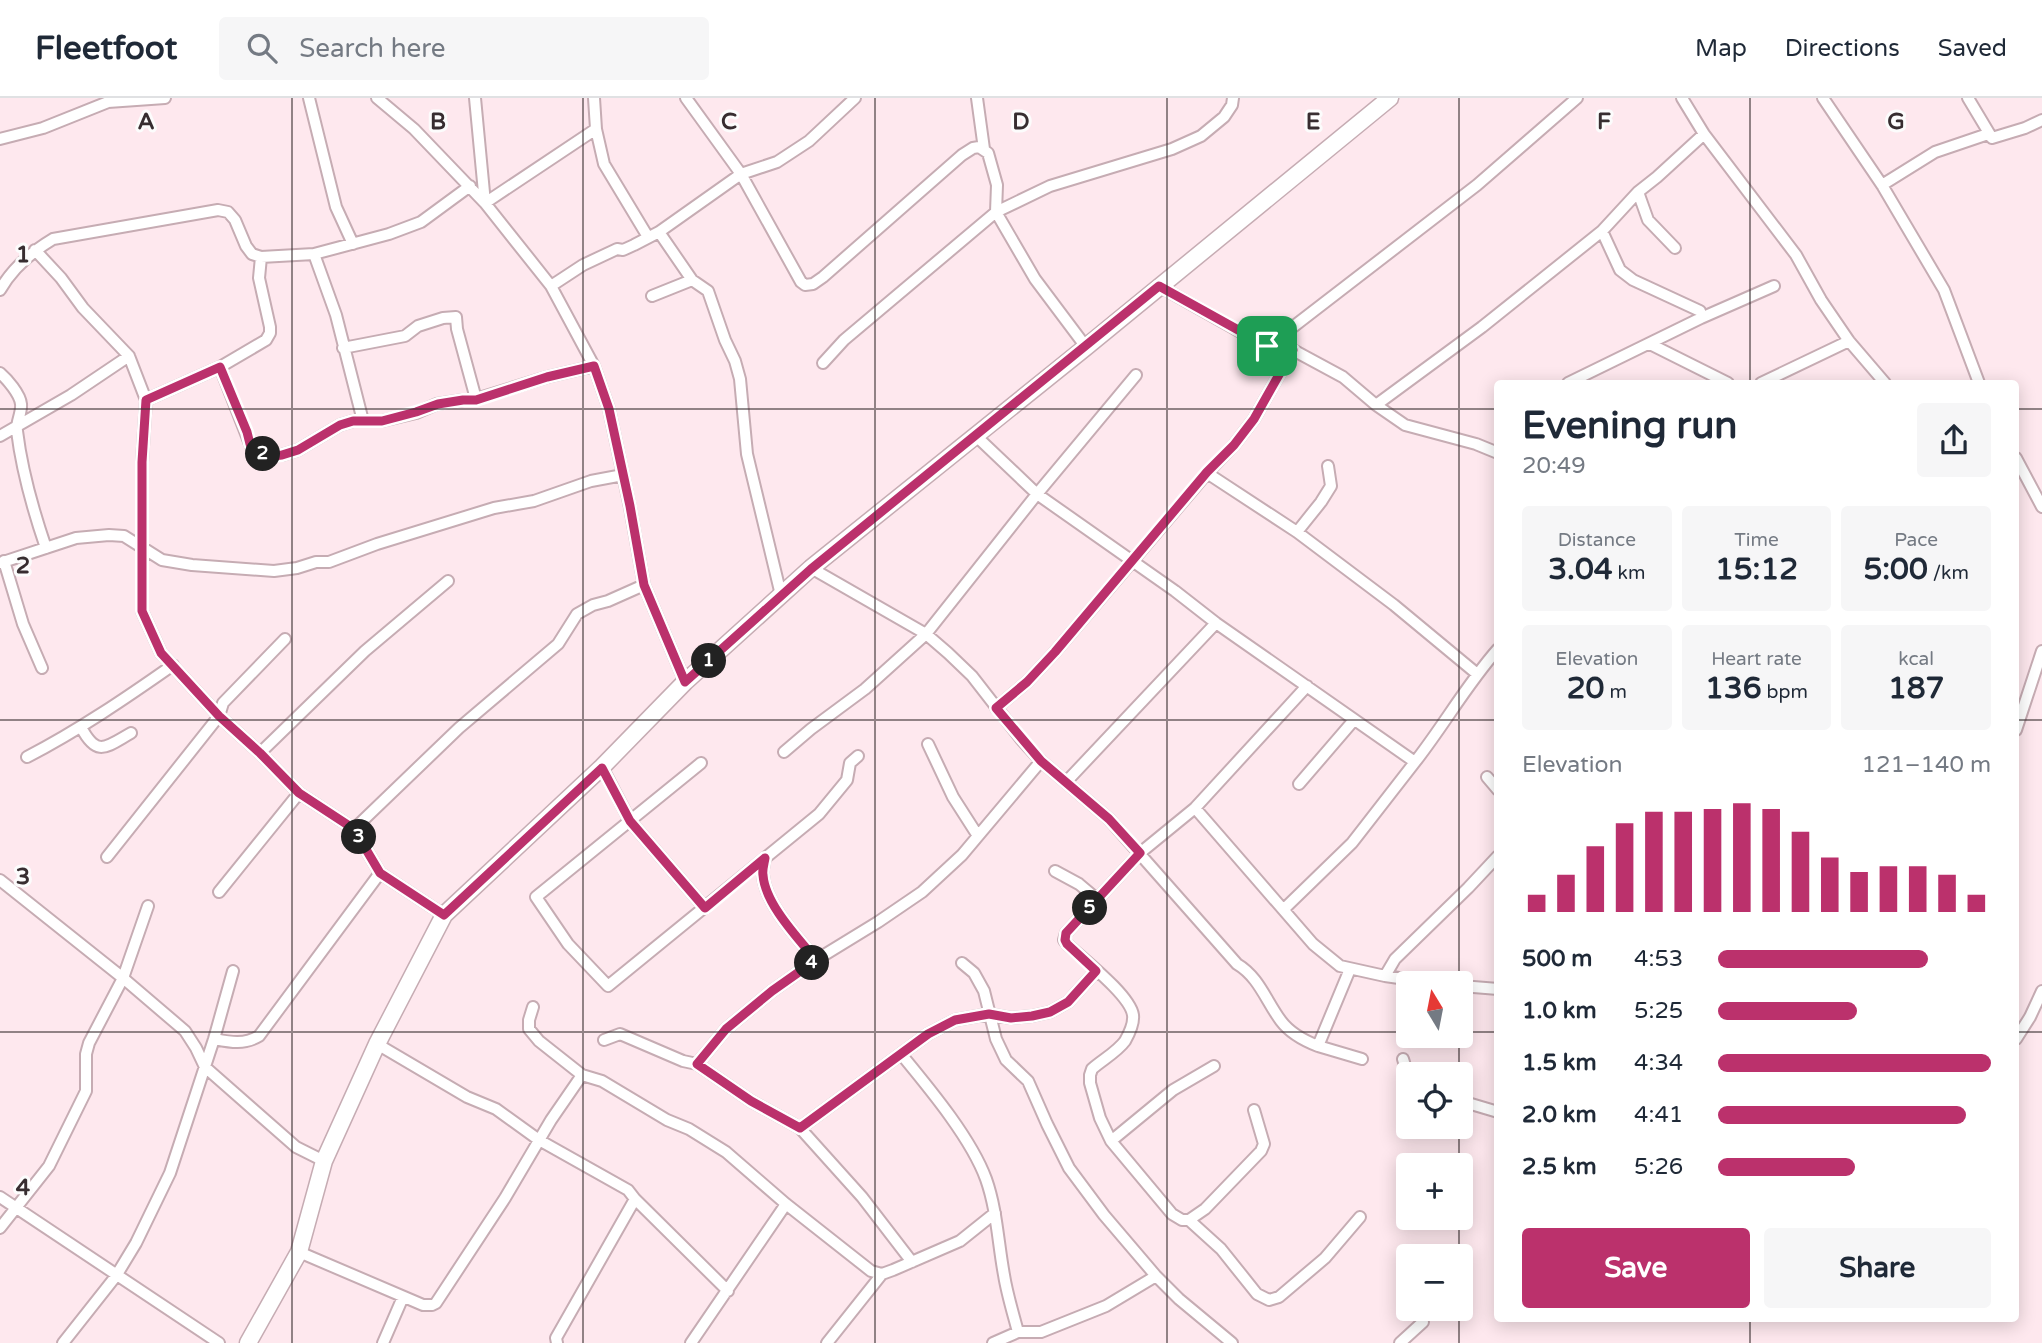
<!DOCTYPE html>
<html lang="en">
<head>
<meta charset="utf-8">
<style>
  body { margin:0; font-family:"Varela Round",sans-serif; background:#f6f6f7; color:#1f2937; height:100vh; display:flex; flex-direction:column; font-size:26px; white-space:nowrap }
  * { box-sizing:border-box; margin:0 }
  p { font-size:23px; color:#747a83 }
  .icon { flex:none; width:38px; height:38px; fill:none; stroke:currentColor; stroke-width:2; stroke-linecap:round; stroke-linejoin:round }
  .map { position:relative; flex:1; overflow:hidden }
  .panel { position:absolute; left:1494px; top:282px; width:525px; height:942px; display:flex; flex-direction:column; background:#fff; border-radius:7px; box-shadow:0 4px 18px #0003 }
  .panel>* { flex:none }
  .needle { width:46px; rotate:350deg }
  .tools { position:absolute; left:1396px; top:873px; display:grid; gap:14px }
  .tools a { display:grid; place-items:center; width:77px; height:77px; border-radius:7px; background:#fff; box-shadow:0 4px 18px #0003; font-size:35px }
  .pin { position:absolute; display:grid; place-items:center; width:60px; height:60px; color:#fff; margin:-30px; border-radius:14px; box-shadow:0 4px 10px #0006 }
  .km { position:absolute; width:35px; height:35px; margin:-18px; border-radius:50%; background:#222; color:#fff; font-size:19px; line-height:35px; text-align:center }
  .round { display:grid; place-items:center; flex:none; width:74px; height:74px; border-radius:7px; background:#f6f6f7 }
  .head { display:flex; align-items:center; justify-content:space-between; height:119px; padding:0 28px }
  h1 { font-size:38px; font-weight:700; line-height:52px }
  .metrics { display:grid; grid-template-columns:repeat(3,1fr); gap:10px; height:119px; padding:7px 28px }
  .metrics div { display:grid; align-content:center; border-radius:7px; background:#f6f6f7; text-align:center }
  .metrics b { font-size:30px; font-weight:700 }
  .metrics small { font-size:19px; font-weight:400 }
  .metrics p { font-size:19px }
  .chart { height:196px; padding:14px 28px }
  .chart p { display:flex; justify-content:space-between }
  .chart svg { width:100%; height:126px; margin-top:7px; stroke:#bb316c; stroke-width:6 }
  .primary-button { display:flex; gap:14px; margin-top:auto; padding:14px 28px }
  .primary-button a { flex:1; height:80px; border-radius:7px; background:#bb316c; color:#fff; font-size:28px; font-weight:700; line-height:80px; text-align:center }
  .primary-button a+a { background:#f6f6f7; color:#1f2937 }
  ul { padding:0 28px; list-style:none; font-size:23px }
  li { display:grid; grid-template-columns:112px 84px 1fr; align-items:center; height:52px }
  li i { height:18px; border-radius:9px; background:#bb316c }
  header { display:flex; align-items:center; gap:42px; box-sizing:border-box; height:98px; padding:0 35px; background:#fff; border-bottom:2px solid #e0e1e3 }
  header strong { font-size:33px }
  nav { display:flex; gap:38px; margin-inline-start:auto; font-size:24px }
  .search { width:490px; height:63px; background:#f6f6f7; display:flex; align-items:center; gap:18px; box-sizing:border-box; padding:0 24px; border-radius:7px; color:#747a83; font-size:26px }
  .map>svg:first-child { display:block }
  .lines { fill:none; stroke-linecap:round; stroke-linejoin:round }
  .street-casing { stroke:#c6acb3; stroke-width:14 }
  .secondary-casing { stroke:#c6acb3; stroke-width:19 }
  .street { stroke:#fff; stroke-width:10 }
  .secondary { stroke:#fff; stroke-width:16 }
  .route-casing { stroke:#fff; stroke-width:14 }
  .route { stroke:#bb316c; stroke-width:9 }
  .grid { fill:none; stroke:#372d30; stroke-width:2; stroke-opacity:0.55 }
  .grid-label { font-size:23px; text-anchor:middle; font-weight:bold; fill:#372d30; stroke:#fcfcfc; stroke-width:6; stroke-linejoin:round; paint-order:stroke }
</style>
</head>
<body>
<header>
<strong>Fleetfoot</strong>
<div class="search"><svg class="icon" aria-label="search" viewBox="0 0 24 24"><circle cx="10" cy="10" r="6"/><path d="M15 15l6 6"/></svg>Search here</div>
<nav><a>Map</a><a>Directions</a><a>Saved</a></nav>
</header>
<div class="map">
<svg width="2042" height="1245" viewBox="0 0 2042 1245">
  <rect width="100%" height="100%" fill="#fee8ee"/>
  <g class="lines">
    <g class="street-casing">
      <path id="street" d="M309,0L336,109L353,146
        M377,0L414,31L485,105L551,188L594,268L609,311L630,409L644,487L685,584
        M475,0L485,105L596,31
        M594,0L596,31L604,66L648,139
        M686,0L741,76L801,184L805,187L813,186L823,179L962,57L973,50L979,49L988,55L997,87L996,114L1035,181L1086,249
        M977,0L984,51
        M1682,0L1704,36L1796,157L1821,202L1849,243L1885,285
        M1823,0L1882,87L1944,192L1979,285
        M1968,0L1992,40
        M0,41L43,30L108,4L165,0
        M1882,87L1935,54L1988,36L1992,40L2025,30L2042,22
        M1638,94L1648,122L1675,150
        M1602,133L1620,172L1633,182L1700,213L1701,220
        M659,134L692,182L708,193L725,242L735,263L740,281L747,356L781,497
        M35,152L61,180L83,210L129,258L146,302L142,364V513L161,555L219,618L260,655L299,695L354,731L380,775L444,817
        M314,156L336,217L363,323
        M551,188L583,167L617,151L623,152L634,147L659,134L741,76L777,64L809,43L855,0
        M1159,188L1267,249L1293,252L1343,279L1376,307L1405,327L1476,346L1498,355
        M0,192C12,171 33,153 53,141L218,112L228,114L235,122L246,148L252,156L261,159L314,156L389,136L421,124L470,88
        M652,198L692,182
        M1650,246L1728,285
        M1267,249L1477,87L1577,0
        M343,250L405,238L418,228L443,220L456,219L457,231L476,301
        M823,265L844,242L996,114L1050,88L1172,51L1201,38L1224,19L1232,7L1233,0
        M220,269L250,346L256,354L265,357H282L298,352L340,327L353,323H382L416,315L437,306L463,302L476,301L547,279L594,268
        M0,275C7,281 20,296 21,306C22,315 16,324 17,333C22,374 33,412 46,450
        M1568,285L1701,220L1774,188
        M1761,285L1849,243
        M146,302L220,269L266,242L270,235V229L259,180L261,159
        M1376,307L1482,229L1602,133L1638,94L1657,79L1704,36
        M975,337L1037,396L1175,493L1216,525L1415,664C1444,627 1467,586 1498,551
        M0,338L71,297L129,258
        M2016,360L2042,409
        M1207,375L1234,347L1254,321L1293,252
        M1297,434L1321,404L1331,388L1328,368
        M4,463L23,526L42,570
        M0,465L76,440L109,437L124,438L162,462L192,467L274,473L297,470L316,464H329L377,446L494,410L534,403L591,383L623,377
        M811,470L926,536L948,555L972,578L1021,641L1041,663L1109,721L1237,866C1259,879 1266,903 1281,923C1290,935 1305,943 1318,948L1350,871
        M996,610L1027,584L1055,554L1207,375L1297,434L1394,507L1476,575
        M81,629C97,660 106,649 131,635
        M2016,632L2042,553
        M928,646L953,699L978,738
        M784,654L811,631L865,591L926,536L1037,396L1136,277
        M260,655L365,553L448,483
        M27,659C79,632 126,600 173,567
        M701,665L536,799L568,846L608,888L819,716L847,682L850,665L858,658
        M602,669L630,723L705,810
        M1487,679L1498,692
        M1066,684L1216,525
        M1299,686L1354,622
        M1195,710L1313,846L1340,868L1385,878L1441,886
        M354,731L459,630L558,546L577,516L593,507L608,503L644,487
        M107,759L219,618L223,605L285,541
        M765,760C764,766 762,772 763,777C765,806 798,840 816,862
        M1055,773L1079,786L1098,802
        M0,782L123,880L185,933L196,950L205,969L296,1049L324,1063
        M219,794L299,695
        M1284,811L1352,745L1415,664
        M962,865L974,875L984,893L996,941L1006,962L1028,983L1047,1026L1069,1070L1104,1117L1156,1178L1179,1201L1232,1245
        M1385,878L1395,861L1468,790L1498,758
        M1461,888L1498,891
        M533,909L529,922V931L539,943L582,977L602,983L667,1022L689,1031L726,1054L786,1106L871,1173L882,1176L893,1172L960,1143L995,1115
        M214,941C230,944 244,947 259,938L380,775
        M2016,941L2030,919L2042,893
        M604,942L620,936L683,963L697,966L751,1003L800,1030L862,1099L912,1164
        M377,946L467,999L496,1011L539,1042L628,1092L635,1101L728,1193
        M1318,948L1362,961
        M901,956C929,990 971,1040 986,1081C997,1112 998,1145 1004,1177C1007,1196 1013,1215 1018,1234
        M1403,961L1409,981
        M697,966L726,931L772,893L816,862L878,824L922,794L962,757L1041,663
        M1461,1003L1498,1014
        M1254,1012L1264,1046L1261,1053L1205,1111L1189,1122H1182L1172,1116L1111,1043L1100,1020L1090,985V977L1092,971C1102,962 1117,954 1125,943C1129,936 1134,925 1133,917C1130,897 1083,861 1067,846L1064,842L1066,835L1140,755L1195,710L1307,588
        M800,1030L928,936L955,922L989,916L1011,920L1032,918L1050,914L1068,904L1096,873
        M1111,1043L1173,992L1214,968
        M0,1099L219,1245
        M1189,1122L1221,1151L1257,1196L1269,1202L1279,1199L1325,1160L1360,1119
        M0,1130L49,1068L86,993V956L89,945L123,880L148,808
        M299,1154L423,1207H432L436,1205L505,1100L551,1022L582,977
        M63,1245L116,1178L136,1145L170,1075L214,941L233,873
        M383,1245L403,1199
        M557,1245L556,1240L635,1101
        M691,1245L786,1106
        M827,1245L882,1176
        M993,1245L1018,1234H1041L1106,1208L1156,1178
        M1400,1245L1423,1224"/>
    </g>
    <g class="secondary-casing">
      <path id="secondary" d="M248,1245L299,1154L324,1063L377,946L444,817L602,669L685,584L811,470L1086,249L1390,0"/>
    </g>
    <use href="#street" class="street"/>
    <use href="#secondary" class="secondary"/>
  </g>
  <g class="lines">
    <g class="route-casing">
      <path id="route" d="M1159,188L1267,248L1293,252L1254,321L1234,347L1207,374L1055,554L1027,584L996,610L1041,663L1109,721L1140,755L1066,835L1065,842L1067,846L1096,873L1068,904L1050,914L1032,918L1011,920L989,916L955,922L928,936L800,1030L751,1003L697,966L726,931L772,893L816,862C798,840 765,806 763,777C762,772 764,766 765,760L705,810L630,723L602,670L444,817L380,775L354,731L299,695L260,655L219,618L161,555L142,513V364L146,302L220,269L247,334L250,346L256,354L273,358L282,357L298,352L340,327L353,323H382L416,314L438,306L463,302H476L547,279L594,268L609,311L630,408L644,487L685,584L811,471Z"/>
    </g>
    <use href="#route" class="route"/>
  </g>
  <path class="grid" d="M292,0V1245M583,0V1245M875,0V1245M1167,0V1245M1459,0V886M1750,0V285M0,311H1498M2016,311H2042M0,622H1498M2016,622H2042M0,934H1409M1461,934H1498M2016,934H2042M1459,938V976M1459,1029V1068M1459,1120V1158M1459,1211V1245M1750,1220V1245"/>
  <g class="grid-label">
    <text x="146" y="31">A</text>
    <text x="438" y="31">B</text>
    <text x="729" y="31">C</text>
    <text x="1021" y="31">D</text>
    <text x="1313" y="31">E</text>
    <text x="1604" y="31">F</text>
    <text x="1896" y="31">G</text>
    <text x="23" y="164">1</text>
    <text x="23" y="475">2</text>
    <text x="23" y="786">3</text>
    <text x="23" y="1097">4</text>
  </g>
</svg>
<div class="tools">
<a><svg class="needle" viewBox="-14 -14 28 28"><path d="M0-13l5 13h-10z" fill="#e53935"/><path d="M0 13l5-13h-10z" fill="#747a83"/></svg></a>
<a><svg class="icon" aria-label="locate" viewBox="0 0 24 24"><circle cx="12" cy="12" r="6"/><path d="M12 2v4M12 18v4M2 12h4M18 12h4"/></svg></a>
<a>+</a>
<a>−</a>
</div>
<div class="pin" style="left:1267px;top:248px;background:#1e9e55"><svg class="icon" aria-label="arrive" viewBox="0 0 24 24"><path d="M6 21V4h12l-3 4 3 4H6"/></svg></div>
<b class="km" style="left:709px;top:563px">1</b>
<b class="km" style="left:263px;top:356px">2</b>
<b class="km" style="left:359px;top:739px">3</b>
<b class="km" style="left:812px;top:865px">4</b>
<b class="km" style="left:1090px;top:810px">5</b>
<section class="panel">
<div class="head"><div><h1>Evening run</h1><p>20:49</p></div><a class="round"><svg class="icon" aria-label="share" viewBox="0 0 24 24"><path d="M12 15V3M7 8l5-5 5 5M5 13v7h14v-7"/></svg></a></div>
<div class="metrics">
<div><p>Distance</p><b>3.04<small> km</small></b></div>
<div><p>Time</p><b>15:12</b></div>
<div><p>Pace</p><b>5:00<small> /km</small></b></div>
</div>
<div class="metrics">
<div><p>Elevation</p><b>20<small> m</small></b></div>
<div><p>Heart rate</p><b>136<small> bpm</small></b></div>
<div><p>kcal</p><b>187</b></div>
</div>
<div class="chart"><p><span>Elevation</span>121–140 m</p>
<svg viewBox="0 0 160 44" preserveAspectRatio="none"><path d="M5 44V38M15 44V31M25 44V21M35 44V13M45 44V9M55 44V9M65 44V8M75 44V6M85 44V8M95 44V16M105 44V25M115 44V30M125 44V28M135 44V28M145 44V31M155 44V38"/></svg>
</div>
<ul>
<li><b>500 m</b>4:53<i style="width:77%"></i></li>
<li><b>1.0 km</b>5:25<i style="width:51%"></i></li>
<li><b>1.5 km</b>4:34<i style="width:100%"></i></li>
<li><b>2.0 km</b>4:41<i style="width:91%"></i></li>
<li><b>2.5 km</b>5:26<i style="width:50%"></i></li>
</ul>
<div class="primary-button"><a>Save</a><a>Share</a></div>
</section>
</div>
</body>
</html>
